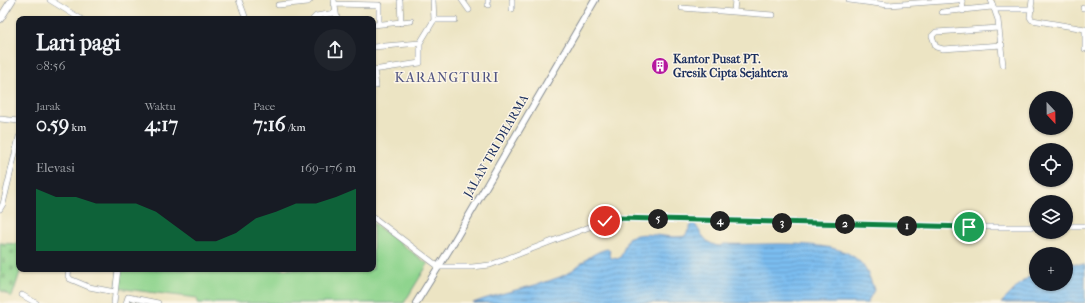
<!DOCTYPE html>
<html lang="id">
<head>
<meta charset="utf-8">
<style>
  body { margin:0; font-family:"IM FELL French Canon",serif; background:#20242c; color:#f1f3f6; height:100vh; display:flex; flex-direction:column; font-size:15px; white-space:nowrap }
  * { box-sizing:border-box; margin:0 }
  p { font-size:13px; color:#9ea1a6 }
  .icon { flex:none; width:22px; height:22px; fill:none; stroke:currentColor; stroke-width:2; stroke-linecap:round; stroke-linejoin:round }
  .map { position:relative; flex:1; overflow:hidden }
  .panel { position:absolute; left:16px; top:16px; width:360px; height:256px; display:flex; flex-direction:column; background:#171b24; border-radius:8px; box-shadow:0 1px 3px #0004 }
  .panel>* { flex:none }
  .needle { width:26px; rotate:158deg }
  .fabs { position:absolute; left:1029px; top:91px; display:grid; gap:8px }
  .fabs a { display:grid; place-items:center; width:44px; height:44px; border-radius:50%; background:#171b24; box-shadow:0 1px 3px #0004; font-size:20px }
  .pin { position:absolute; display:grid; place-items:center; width:34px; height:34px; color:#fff; margin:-17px; border:2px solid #fff; border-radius:50%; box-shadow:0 1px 4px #0007 }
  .km { position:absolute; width:20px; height:20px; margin:-10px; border-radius:50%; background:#222; color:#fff; font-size:11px; line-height:20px; text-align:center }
  .round { display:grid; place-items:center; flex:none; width:42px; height:42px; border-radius:21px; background:#20242c }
  .headline { display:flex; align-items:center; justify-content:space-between; height:68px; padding:0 20px }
  h1 { font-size:22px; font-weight:700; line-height:30px }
  .figures { display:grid; grid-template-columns:repeat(3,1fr); gap:6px; height:68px; padding:4px 20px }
  .figures div { display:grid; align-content:center }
  .figures b { font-size:20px; font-weight:700 }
  .figures small { font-size:11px; font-weight:400 }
  .figures p { font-size:11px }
  .chart { height:112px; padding:8px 20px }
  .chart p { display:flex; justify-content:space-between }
  .chart svg { width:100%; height:72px; margin-top:4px; fill:#0b8043; opacity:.7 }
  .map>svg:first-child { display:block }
  .cemetery { fill:url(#cemetery-stones); stroke:#558276 }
  .park { fill:#8fd48e; stroke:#558276 }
  .water { fill:url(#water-rules); stroke:#4b76a7 }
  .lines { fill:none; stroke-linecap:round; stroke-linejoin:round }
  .minor-casing { stroke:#848a90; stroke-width:6 }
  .major-casing { stroke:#848a90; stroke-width:8 }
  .highway-casing { stroke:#848a90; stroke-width:8 }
  .minor { stroke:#fff; stroke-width:5 }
  .major { stroke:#fff; stroke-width:6 }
  .highway { stroke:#fff; stroke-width:7 }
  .route-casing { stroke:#fff; stroke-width:8 }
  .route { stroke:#0b8043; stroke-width:5 }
  .labels { text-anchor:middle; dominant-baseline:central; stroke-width:3; stroke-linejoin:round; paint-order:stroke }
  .poi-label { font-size:12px; font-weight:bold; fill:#1b2f5e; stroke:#fcf5e5; text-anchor:start }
  .street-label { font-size:12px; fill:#1b2f5e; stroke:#fcf5e5 }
  .quarter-label { font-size:14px; letter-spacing:1px; fill:#525684; stroke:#fcf5e5 }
</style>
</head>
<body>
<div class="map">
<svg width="1085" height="303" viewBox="0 0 1085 303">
  <defs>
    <pattern id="cemetery-stones" width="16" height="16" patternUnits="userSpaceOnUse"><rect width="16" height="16" fill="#8fd48e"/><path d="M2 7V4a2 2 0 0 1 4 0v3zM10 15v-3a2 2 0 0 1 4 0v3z" fill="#7bb67d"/></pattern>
    <pattern id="water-rules" width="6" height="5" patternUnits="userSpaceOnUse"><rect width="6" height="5" fill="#7bbdf0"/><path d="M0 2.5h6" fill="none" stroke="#649ac6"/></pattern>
  </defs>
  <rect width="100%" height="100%" fill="#fcf5e5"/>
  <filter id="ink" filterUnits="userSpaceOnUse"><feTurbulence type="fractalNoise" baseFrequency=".025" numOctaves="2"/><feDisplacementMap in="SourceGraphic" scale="8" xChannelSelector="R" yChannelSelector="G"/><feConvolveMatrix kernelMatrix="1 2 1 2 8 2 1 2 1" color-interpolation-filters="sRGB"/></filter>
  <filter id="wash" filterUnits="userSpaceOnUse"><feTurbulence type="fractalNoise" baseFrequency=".012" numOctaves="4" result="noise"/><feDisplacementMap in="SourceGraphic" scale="16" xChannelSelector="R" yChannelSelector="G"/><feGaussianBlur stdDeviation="0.9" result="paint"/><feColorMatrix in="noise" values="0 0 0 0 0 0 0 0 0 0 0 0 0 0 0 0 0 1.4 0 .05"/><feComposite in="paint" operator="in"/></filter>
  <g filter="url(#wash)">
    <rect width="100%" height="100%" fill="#ece4c3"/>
    <path class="cemetery" d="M0,243L19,244V269H21L12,297L0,290Z"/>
    <path class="park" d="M373,223L428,264L404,303H198L197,298L117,288L118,269H373Z"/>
    <path class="water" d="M692,224H695C702,235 707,246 721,246L724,244C756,246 829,238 854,257C866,265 870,278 874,290L868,301L869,303H473C501,292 531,288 560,277C578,270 588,253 607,249L610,251L609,254L611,258L618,259L621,256L628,238C646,229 666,240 685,236Z
      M1066,263L1085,265V303H1001L1022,282L1036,272V284H1066Z"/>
  </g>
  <g filter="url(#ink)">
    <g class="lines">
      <g class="minor-casing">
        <path id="minor" d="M50,0L81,19
          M239,0L246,19
          M334,0L337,19
          M400,0L401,23
          M462,0L469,10
          M488,0V5
          M512,0V9
          M849,0L888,5L958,0
          M962,0L963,11
          M991,0L998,20L1003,65
          M1032,0L1030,17L1032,20L1085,29V49
          M334,4L379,5V24
          M278,5L308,2L310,0
          M682,8L773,15
          M1083,8H1085
          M994,9H1032
          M734,11L735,0
          M942,12L992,7
          M313,19L316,16L335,13
          M434,20H455
          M373,25L411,21
          M999,28L936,32L932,36L936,47L943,49L1002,45
          M373,47L420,43
          M373,70L420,63V43L434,20L433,0
          M374,70L376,86
          M0,119L19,121
          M0,209L3,204L19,137
          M373,217L439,267H472L490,265L605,221L618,218L969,227H1036
          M1066,226H1085
          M69,269L68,276L70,279L89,287L115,292
          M22,295L36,303
          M114,303L118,269
          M126,303L128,297L158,303"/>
      </g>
      <g class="major-casing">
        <path id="major" d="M416,303L449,250L595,0"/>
      </g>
      <g class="highway-casing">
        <path id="highway" d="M0,19L12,0"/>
      </g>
      <use href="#minor" class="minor"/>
      <use href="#major" class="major"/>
      <use href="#highway" class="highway"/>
    </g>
  </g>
  <g class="lines" filter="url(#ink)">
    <g class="route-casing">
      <path id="route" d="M605,221L618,218L969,227"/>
    </g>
    <use href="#route" class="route"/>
  </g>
  <defs>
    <g id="building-disc" transform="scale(0.9)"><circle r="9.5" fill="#b5179e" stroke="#fcf5e5"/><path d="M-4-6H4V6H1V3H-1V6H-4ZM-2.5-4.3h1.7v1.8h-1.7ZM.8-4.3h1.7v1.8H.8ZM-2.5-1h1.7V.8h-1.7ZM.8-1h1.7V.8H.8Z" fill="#fff"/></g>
  </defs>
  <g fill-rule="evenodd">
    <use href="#building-disc" x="660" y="66"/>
  </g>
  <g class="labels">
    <g class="poi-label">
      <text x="673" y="59">Kantor Pusat PT.<tspan x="673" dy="14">Gresik Cipta Sejahtera</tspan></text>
    </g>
    <g class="street-label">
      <text transform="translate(496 146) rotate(-60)">JALAN TRI DHARMA</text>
    </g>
    <g class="quarter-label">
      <text x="447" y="77">KARANGTURI</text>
    </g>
  </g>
</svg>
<div class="fabs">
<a><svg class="needle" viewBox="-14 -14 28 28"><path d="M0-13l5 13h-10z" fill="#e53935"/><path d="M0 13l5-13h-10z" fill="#9ea1a6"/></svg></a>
<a><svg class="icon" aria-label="locate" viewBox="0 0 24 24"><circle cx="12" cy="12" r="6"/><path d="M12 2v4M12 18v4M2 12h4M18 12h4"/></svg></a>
<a><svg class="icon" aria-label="layers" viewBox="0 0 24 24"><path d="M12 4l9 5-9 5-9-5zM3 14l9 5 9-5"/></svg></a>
<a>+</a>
</div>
<div class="pin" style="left:969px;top:227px;background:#1e9e55"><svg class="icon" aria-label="arrive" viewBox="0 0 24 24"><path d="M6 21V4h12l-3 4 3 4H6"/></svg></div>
<div class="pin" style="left:605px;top:221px;background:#d93025"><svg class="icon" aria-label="check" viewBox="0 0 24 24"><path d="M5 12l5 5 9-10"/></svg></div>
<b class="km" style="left:907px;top:226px">1</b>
<b class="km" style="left:845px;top:224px">2</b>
<b class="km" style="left:782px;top:223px">3</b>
<b class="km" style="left:720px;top:221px">4</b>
<b class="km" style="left:658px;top:219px">5</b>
<section class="panel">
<div class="headline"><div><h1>Lari pagi</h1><p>08:56</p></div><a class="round"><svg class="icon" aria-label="share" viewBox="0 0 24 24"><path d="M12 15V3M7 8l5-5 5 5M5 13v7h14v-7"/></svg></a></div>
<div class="figures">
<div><p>Jarak</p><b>0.59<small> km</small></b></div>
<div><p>Waktu</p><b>4:17</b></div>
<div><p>Pace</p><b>7:16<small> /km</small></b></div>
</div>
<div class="chart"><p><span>Elevasi</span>169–176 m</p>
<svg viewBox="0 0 160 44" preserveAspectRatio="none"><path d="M0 44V6L10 11L20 11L30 15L40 15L50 15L60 20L70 29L80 38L90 38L100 33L110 24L120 20L130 15L140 15L150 11L160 6V44z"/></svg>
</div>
</section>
</div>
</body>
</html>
